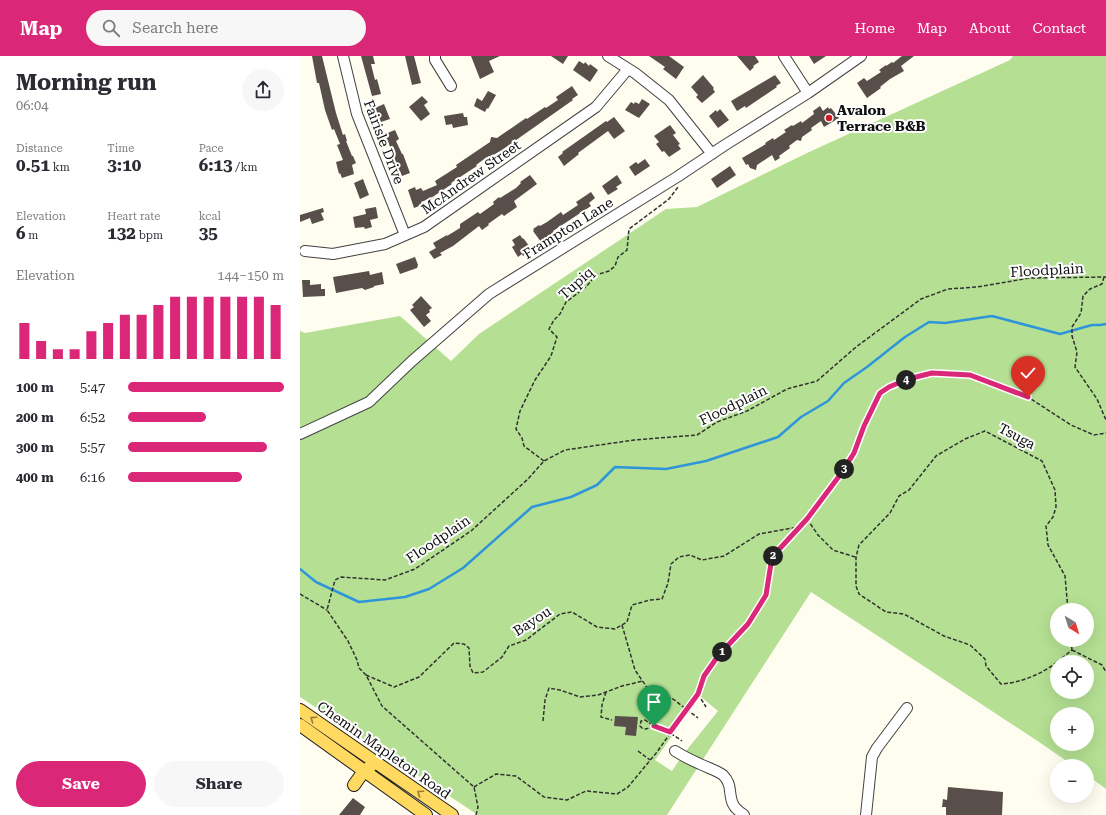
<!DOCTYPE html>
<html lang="en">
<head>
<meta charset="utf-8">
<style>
  body { margin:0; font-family:"Roboto Serif",serif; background:#f7f7f7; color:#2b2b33; height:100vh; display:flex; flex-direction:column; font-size:15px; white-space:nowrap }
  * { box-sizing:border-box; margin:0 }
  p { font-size:13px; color:#7c7c81 }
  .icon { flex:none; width:22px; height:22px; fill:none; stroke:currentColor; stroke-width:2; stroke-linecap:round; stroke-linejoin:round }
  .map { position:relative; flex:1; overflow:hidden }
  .drawer { display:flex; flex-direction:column; background:#fff; width:300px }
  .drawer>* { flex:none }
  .needle { width:26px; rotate:142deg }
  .controls { position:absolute; left:750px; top:547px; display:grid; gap:8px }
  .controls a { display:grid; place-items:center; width:44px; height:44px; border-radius:50%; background:#fff; box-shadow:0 4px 16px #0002; font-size:20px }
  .pin { position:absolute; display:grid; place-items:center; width:34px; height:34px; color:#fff; margin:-41px -17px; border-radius:50% 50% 50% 0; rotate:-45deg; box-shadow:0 0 4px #0007 }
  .pin .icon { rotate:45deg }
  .km { position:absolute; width:20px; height:20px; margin:-10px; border-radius:50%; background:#222; color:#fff; font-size:11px; line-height:20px; text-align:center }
  .round { display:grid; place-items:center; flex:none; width:42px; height:42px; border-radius:21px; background:#f7f7f7 }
  .head { display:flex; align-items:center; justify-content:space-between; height:68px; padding:0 16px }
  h1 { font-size:22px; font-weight:700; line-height:30px }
  .figures { display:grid; grid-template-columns:repeat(3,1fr); gap:6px; height:68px; padding:4px 16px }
  .figures div { display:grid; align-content:center }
  .figures b { font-size:17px; font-weight:700 }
  .figures small { font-size:11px; font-weight:400 }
  .figures p { font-size:11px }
  .chart { height:112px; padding:8px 16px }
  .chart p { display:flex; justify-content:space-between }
  .chart svg { width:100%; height:72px; margin-top:4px; stroke:#db2777; stroke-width:6 }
  .primary-button { display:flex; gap:8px; margin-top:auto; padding:8px 16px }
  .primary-button a { flex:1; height:46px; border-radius:24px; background:#db2777; color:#fff; font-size:16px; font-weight:700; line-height:46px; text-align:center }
  .primary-button a+a { background:#f7f7f7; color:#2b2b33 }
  ul { padding:0 16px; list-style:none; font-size:13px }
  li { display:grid; grid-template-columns:64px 48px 1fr; align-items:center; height:30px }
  li i { height:10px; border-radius:5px; background:#db2777 }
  header { display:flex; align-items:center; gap:24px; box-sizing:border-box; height:56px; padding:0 20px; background:#db2777; color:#fff }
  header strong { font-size:19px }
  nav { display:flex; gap:22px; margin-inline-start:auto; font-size:14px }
  .search { width:280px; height:36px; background:#f7f7f7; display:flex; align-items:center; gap:10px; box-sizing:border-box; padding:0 14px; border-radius:22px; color:#7c7c81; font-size:15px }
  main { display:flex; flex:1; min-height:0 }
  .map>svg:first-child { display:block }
  .forest { fill:#b5e093; fill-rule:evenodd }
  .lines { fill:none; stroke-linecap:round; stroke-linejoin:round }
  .stream { stroke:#2f95da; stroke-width:2.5 }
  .building { fill:#584f4a }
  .minor-casing { stroke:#424242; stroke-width:12 }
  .major-casing { stroke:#202020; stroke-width:14 }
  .path { stroke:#313131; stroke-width:1.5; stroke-dasharray:4 2; stroke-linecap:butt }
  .minor { stroke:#fff; stroke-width:10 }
  .major { stroke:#ffd960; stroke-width:12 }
  .oneway { stroke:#937e3c }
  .route-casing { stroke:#fff; stroke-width:8 }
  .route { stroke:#db2777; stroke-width:5 }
  .poi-dot { fill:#cc1920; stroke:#fff; stroke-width:1.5 }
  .labels { text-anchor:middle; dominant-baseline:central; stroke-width:4; stroke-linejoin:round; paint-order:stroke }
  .poi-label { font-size:14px; font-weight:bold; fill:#0f0f0f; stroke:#fff; text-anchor:start }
  .street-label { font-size:14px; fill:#0f0f0f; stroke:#fff }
</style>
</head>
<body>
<header>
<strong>Map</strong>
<div class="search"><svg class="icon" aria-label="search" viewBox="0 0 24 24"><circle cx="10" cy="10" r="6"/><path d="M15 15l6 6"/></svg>Search here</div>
<nav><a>Home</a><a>Map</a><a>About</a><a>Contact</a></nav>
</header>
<main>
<section class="drawer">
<div class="head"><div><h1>Morning run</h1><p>06:04</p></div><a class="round"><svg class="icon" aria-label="share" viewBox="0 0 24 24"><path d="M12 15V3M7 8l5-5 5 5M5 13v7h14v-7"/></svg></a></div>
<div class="figures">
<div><p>Distance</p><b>0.51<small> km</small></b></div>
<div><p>Time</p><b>3:10</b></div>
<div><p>Pace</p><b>6:13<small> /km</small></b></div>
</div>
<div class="figures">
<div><p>Elevation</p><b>6<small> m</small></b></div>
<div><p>Heart rate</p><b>132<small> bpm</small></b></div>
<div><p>kcal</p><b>35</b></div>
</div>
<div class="chart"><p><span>Elevation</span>144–150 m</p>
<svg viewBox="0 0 160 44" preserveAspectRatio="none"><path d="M5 44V22M15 44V33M25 44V38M35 44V38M45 44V27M55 44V22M65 44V17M75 44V17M85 44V11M95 44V6M105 44V6M115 44V6M125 44V6M135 44V6M145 44V6M155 44V11"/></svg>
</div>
<ul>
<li><b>100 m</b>5:47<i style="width:100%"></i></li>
<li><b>200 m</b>6:52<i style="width:50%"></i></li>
<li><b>300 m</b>5:57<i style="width:89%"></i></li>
<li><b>400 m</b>6:16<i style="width:73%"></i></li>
</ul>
<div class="primary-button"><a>Save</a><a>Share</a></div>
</section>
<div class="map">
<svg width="806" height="759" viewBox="0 0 806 759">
  <rect width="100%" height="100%" fill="#fffcf0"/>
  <path class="forest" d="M713,0H806V733L787,719V710H774L739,686L511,536L367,759H178L0,641V275L5,277L100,260L151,305L179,278L366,153L397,151L507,97L710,4ZM757,554H787V584H757ZM757,606H787V636H757ZM400,640L418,655L382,700L372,715L355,704ZM757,658H787V688H757Z"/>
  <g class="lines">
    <path class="stream" d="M0,513L16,526L59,546L105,541L129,533L163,512L232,451L271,441L297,429L315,411L366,413L406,405L478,381L501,361L528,345L544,327L567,311L605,281L629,266L645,267L692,260L760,278L792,269H800L806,268"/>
  </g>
  <path class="building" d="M12,0H22L36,57L43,79L45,78L47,85H46L52,100H53L56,107L52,109L54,118L42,122L40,117L39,118L36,106L43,104L37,89L40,88L34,73L32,74L25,54L19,27H17Z
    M61,0H73L75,8H71L75,24L77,23L81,38L72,40Z
    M105,0H114L121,27L112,29Z
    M171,0H200L189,5L194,16L180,23Z
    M251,0H268L263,8Z
    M349,0H369L384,11L376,23L363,13L365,11Z
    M437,0H455L459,6L453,10L454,11L450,15Z
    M509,0H526L514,8Z
    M602,0H614L601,10L604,15L590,23L580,31L581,32L567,42L557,27L564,22L567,25L581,16L579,14L586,9V10L592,6L593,7Z
    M279,5L284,8L285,6L289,10L290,8L298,14L290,26L273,14Z
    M403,19L414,32L413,33L415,36L402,47L396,41L398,39L391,31Z
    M475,19L481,27L476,30L477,31L446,52L445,50L437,55L431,45Z
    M272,30L278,39L272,43L273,44L202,94L188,102L187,101L176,109L177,110L151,127L152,128L131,142L121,146L122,149L114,152L108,134L115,131L116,134L121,132L123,135L137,129L135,125L157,111L156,109L190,86L191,81L197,82L226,62L227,63L245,51L246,52L258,44L256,41Z
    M188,35L196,39L188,53L187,52L185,56L174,50L177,42L182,45Z
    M122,40L128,46L124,49L130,58L121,65L109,51Z
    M342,43L350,48L339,62L325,54L331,46L334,48L335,46L339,48Z
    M84,48L90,63L81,66L75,52Z
    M520,50L523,55L528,51L529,53L531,52L539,62L524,71L521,65L511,72L512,74L502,81L501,85L497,84L489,90L490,92L479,100L480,102L475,105L472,99L457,109L456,114L450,112L448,108L446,109L442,102L466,88L465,87L473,82L474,84L486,76L484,74L492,69L493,70L501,65L502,67L514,58L513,55Z
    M420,53L429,64L418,72L409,60L416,54L417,56Z
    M163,57L164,61H167L168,69L153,72L152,68L146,69L144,60Z
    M314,61L325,75L314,83L308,75L278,97L279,98L264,110L258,101L263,97L262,96L306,65L307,66Z
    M370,69L376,77L373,79L380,88L378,89L381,93L369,101L364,95L362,96L356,88L359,86L354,80Z
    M95,74L99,83L96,85L102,98H103L110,117L102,120L100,115H98L94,101L85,78Z
    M345,103L350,110L335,120L329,111L336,106L338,108Z
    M430,110L436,119L417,132L411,123Z
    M230,119L237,128L214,145L217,151L204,160L202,158L188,168L189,169L182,174L179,170L153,190L140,197L142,199L134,203L129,196L136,192L133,187L147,179V180L160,172V168L178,156L180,158L194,148L193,146L199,141L200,142L216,132L221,127L220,126Z
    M317,119L322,127L316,131L318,133L308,139L302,130Z
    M63,123L69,139L60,143L54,127Z
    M291,136L295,142L289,147L291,150L253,175L254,177L241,186L233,175L234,174L233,173L239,169L240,170L247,166L261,156L263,159L278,149L276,146Z
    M76,151L78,162L70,164L72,171L65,173L64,171L55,172L53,161L66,158L65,153Z
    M23,152L24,156L21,157L24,164L12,168L10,162L0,166V159Z
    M220,179L222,182L224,183L232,194L223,200L222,198L218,201L212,191L215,189L212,184Z
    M115,201L118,209L117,212L100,218L96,208Z
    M69,215L70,219L82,216L84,228L74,230V231L65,234L62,232L36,237L33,221Z
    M2,224H10V229L21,228V233H25V240L3,241Z
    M121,240L132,252L129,254L130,256L126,259L131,265L124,271L110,254L114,251L112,249Z
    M315,660L338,661L336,680L325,679L326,671L314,670Z
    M648,731L703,736L702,759H646V751H642L643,743L647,744Z
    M53,742L65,751L60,759H39Z"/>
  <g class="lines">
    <g class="minor-casing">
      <path id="minor" d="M43,0L57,58L105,179
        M135,0V4L151,30
        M308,0L335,17L369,44L412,98
        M484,0L508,37
        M5,195L33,198L85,188L124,171L296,51L328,13
        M0,378L69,346L112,305L189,238L377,121L425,89L508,37L561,0
        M375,695C383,700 391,704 400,708C408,712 416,714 423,719C433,729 428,738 433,748C435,753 440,756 444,759
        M566,759L572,701L577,692L607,652"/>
    </g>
    <g class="major-casing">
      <path id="major" d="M0,654L152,759
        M0,669L126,759
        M54,729L64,715L70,711"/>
    </g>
    <path class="path" d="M804,221L802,228L790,233L783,240L781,257L772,271V280L777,296L775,311L797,343L806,364
      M244,405L224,390L222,382L216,373L220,355L235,324L251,300L257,281L249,273L254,264L260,258L266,246L286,231L296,219L309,215L315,210L318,201L327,194L329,173L369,143L378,131
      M507,463L518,479L533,494L555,501
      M0,538L27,554
      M322,569L335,614L348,633L373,643L398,662
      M771,584L772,594
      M772,594L802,609L806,616
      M757,606C742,618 720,627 701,628L686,610L685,603L670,589L644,580L604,558L586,556L559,538L556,530V501L559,489L590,457L599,440L609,434L636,400L665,383L685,375L742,405L755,434L756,451L753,461L746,470L748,489L765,520L768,554
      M757,606L772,594
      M66,619L94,631L119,621L154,587L164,588L169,592L170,610L173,617L183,616L202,601L209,590L226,584L260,558L272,556L297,571L315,573L327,566L332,549L350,544L362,543L368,527L371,508L379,501L390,499L402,504L424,500L459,478L498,471
      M306,636L302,649L301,661L312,664
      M398,638L406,651
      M243,665L245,644L249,632L260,634L280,641L298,639L322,630L343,625
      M354,670L346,673L342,672L340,670L341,665L345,664L354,670L366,674L382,685
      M338,695L350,704
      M174,731L196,718L216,720L244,741L267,744L286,735L317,738L328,731L357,696L398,638L404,620L418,600L448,568L466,539L472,501L507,463L540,419L554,397L564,370L580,337L589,331L608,323L632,317L670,319L728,341L771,369L794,379L806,377
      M176,759L178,751L174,731L82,650L66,619L59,612L57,604L48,585L27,554L35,524L41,521L85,524L115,513L171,475L228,423L244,405L265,394L334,384L397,379L417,366L447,355L487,333L517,325L556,291L621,243L648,233L677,231L730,222L806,221"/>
    <use href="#minor" class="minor"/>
    <use href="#major" class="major"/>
  </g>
  <defs><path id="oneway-chevron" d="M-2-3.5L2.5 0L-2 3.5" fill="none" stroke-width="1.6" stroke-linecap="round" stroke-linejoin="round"/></defs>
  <g class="oneway">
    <use href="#oneway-chevron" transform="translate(13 663) rotate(-146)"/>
    <use href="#oneway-chevron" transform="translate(120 737) rotate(-145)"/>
  </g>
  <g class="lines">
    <g class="route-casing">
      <path id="route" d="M354,670L370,676L398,638L404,620L418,600L448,568L466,539L472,501L507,463L540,419L554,397L564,370L580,337L589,331L608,323L632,317L670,319L728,341"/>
    </g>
    <use href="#route" class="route"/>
  </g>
  <circle class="poi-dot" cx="529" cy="62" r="4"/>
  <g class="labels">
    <g class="poi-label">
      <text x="537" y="54">Avalon<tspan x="537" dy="16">Terrace B&amp;B</tspan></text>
    </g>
    <g class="street-label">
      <text transform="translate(84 86) rotate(69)">Fairisle Drive</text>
      <text transform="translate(171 121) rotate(-35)">McAndrew Street</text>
      <text transform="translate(268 172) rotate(-32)">Frampton Lane</text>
      <text transform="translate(747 214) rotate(-3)">Floodplain</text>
      <text transform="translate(276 227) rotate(-42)">Tupiq</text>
      <text transform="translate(433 349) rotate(-26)">Floodplain</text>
      <text transform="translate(717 380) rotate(28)">Tsuga</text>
      <text transform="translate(138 483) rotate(-34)">Floodplain</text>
      <text transform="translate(232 565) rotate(-33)">Bayou</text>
      <text transform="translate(84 694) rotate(35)">Chemin Mapleton Road</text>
    </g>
  </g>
</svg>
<div class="controls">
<a><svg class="needle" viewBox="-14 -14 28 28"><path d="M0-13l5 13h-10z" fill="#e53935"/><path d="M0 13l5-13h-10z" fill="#7c7c81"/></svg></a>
<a><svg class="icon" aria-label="locate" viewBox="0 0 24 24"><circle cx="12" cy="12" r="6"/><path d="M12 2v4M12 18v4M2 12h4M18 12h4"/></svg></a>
<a>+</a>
<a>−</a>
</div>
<div class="pin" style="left:354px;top:670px;background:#1e9e55"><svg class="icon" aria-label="arrive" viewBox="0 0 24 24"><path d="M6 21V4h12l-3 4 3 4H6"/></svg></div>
<div class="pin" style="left:728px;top:341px;background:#d93025"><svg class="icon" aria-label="check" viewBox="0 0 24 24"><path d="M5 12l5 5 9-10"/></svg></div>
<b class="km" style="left:422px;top:596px">1</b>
<b class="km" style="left:473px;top:500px">2</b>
<b class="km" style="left:544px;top:413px">3</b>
<b class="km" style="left:606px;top:324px">4</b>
</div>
</main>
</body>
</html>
